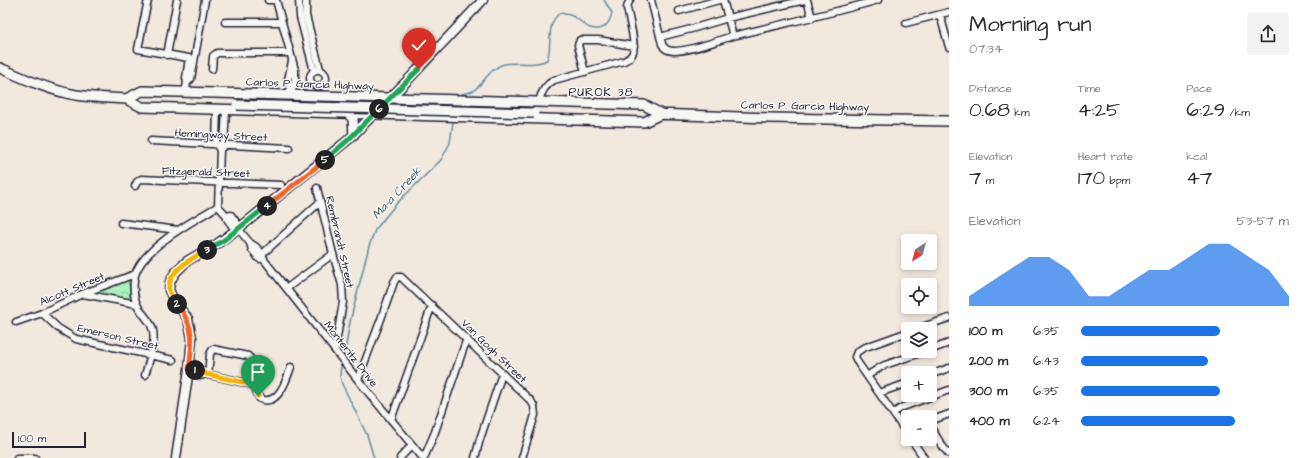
<!DOCTYPE html>
<html lang="en">
<head>
<meta charset="utf-8">
<style>
  body { margin:0; font-family:"Architects Daughter",sans-serif; background:#f2f2f3; color:#2b2b33; height:100vh; display:flex; flex-direction:column; font-size:15px; white-space:nowrap }
  * { box-sizing:border-box; margin:0 }
  p { font-size:13px; color:#7c7c81 }
  .icon { flex:none; width:22px; height:22px; fill:none; stroke:currentColor; stroke-width:2; stroke-linecap:round; stroke-linejoin:round }
  .map { position:relative; flex:1; overflow:hidden }
  .panel { display:flex; flex-direction:column; background:#fff; width:360px }
  .panel>* { flex:none }
  .needle { width:26px; rotate:216deg }
  .controls { position:absolute; left:901px; top:234px; display:grid; gap:8px }
  .controls a { display:grid; place-items:center; width:36px; height:36px; border-radius:4px; background:#fff; box-shadow:0 2px 6px #0003; font-size:20px }
  .scale { position:absolute; left:12px; bottom:10px; width:74px; box-sizing:border-box; padding-left:4px; border:2px solid #22223b; border-top:0; font-size:11px; line-height:14px; white-space:nowrap; color:#22223b; -webkit-text-stroke:3px #f6f6f2; paint-order:stroke }
  .pin { position:absolute; display:grid; place-items:center; width:34px; height:34px; color:#fff; margin:-41px -17px; border-radius:50% 50% 50% 0; rotate:-45deg; box-shadow:0 0 4px #0007 }
  .pin .icon { rotate:45deg }
  .km { position:absolute; width:20px; height:20px; margin:-10px; border-radius:50%; background:#222; color:#fff; font-size:11px; line-height:20px; text-align:center }
  .round { display:grid; place-items:center; flex:none; width:42px; height:42px; border-radius:4px; background:#f2f2f3 }
  .overview { display:flex; align-items:center; justify-content:space-between; height:68px; padding:0 20px }
  h1 { font-size:22px; font-weight:600; line-height:30px }
  .stats { display:grid; grid-template-columns:repeat(3,1fr); gap:6px; height:68px; padding:4px 20px }
  .stats div { display:grid; align-content:center }
  .stats b { font-size:20px; font-weight:600 }
  .stats small { font-size:11px; font-weight:400 }
  .stats p { font-size:11px }
  .chart { height:112px; padding:8px 20px }
  .chart p { display:flex; justify-content:space-between }
  .chart svg { width:100%; height:72px; margin-top:4px; fill:#1a73e8; opacity:.7 }
  ul { padding:0 20px; list-style:none; font-size:13px }
  li { display:grid; grid-template-columns:64px 48px 1fr; align-items:center; height:30px }
  li i { height:10px; border-radius:5px; background:#1a73e8 }
  main { display:flex; flex:1; min-height:0 }
  .map>svg:first-child { display:block }
  .park { fill:url(#park-crowns); stroke:#668a7c }
  .lines { fill:none; stroke-linecap:round; stroke-linejoin:round }
  .stream { stroke:#608fa3; stroke-width:1.5 }
  .minor-casing { stroke:#22223b; stroke-width:9 }
  .major-casing { stroke:#22223b; stroke-width:11 }
  .highway-casing { stroke:#22223b; stroke-width:12 }
  .minor { stroke:#f6f6f2; stroke-width:6 }
  .major { stroke:#f6f6f2; stroke-width:8 }
  .highway { stroke:#f6f6f2; stroke-width:9 }
  .highway-bridge-casing { stroke:#22223b; stroke-width:12; stroke-linecap:butt }
  .highway-bridge { stroke:#f6f6f2; stroke-width:9 }
  .split-1-casing { stroke:#fff; stroke-width:8 }
  .split-2-casing { stroke:#fff; stroke-width:8 }
  .split-3-casing { stroke:#fff; stroke-width:8 }
  .split-4-casing { stroke:#fff; stroke-width:8 }
  .split-5-casing { stroke:#fff; stroke-width:8 }
  .split-6-casing { stroke:#fff; stroke-width:8 }
  .split-7-casing { stroke:#fff; stroke-width:8 }
  .split-1 { stroke:#f5b400; stroke-width:5 }
  .split-2 { stroke:#f0652b; stroke-width:5 }
  .split-3 { stroke:#f5b400; stroke-width:5 }
  .split-4 { stroke:#22a559; stroke-width:5 }
  .split-5 { stroke:#f0652b; stroke-width:5 }
  .split-6 { stroke:#22a559; stroke-width:5 }
  .split-7 { stroke:#22a559; stroke-width:5 }
  .labels { text-anchor:middle; dominant-baseline:central; stroke-width:3; stroke-linejoin:round; paint-order:stroke }
  .street-label { font-size:11px; fill:#22223b; stroke:#f6f6f2 }
  .neighbourhood-label { font-size:12px; letter-spacing:1px; fill:#22223b; stroke:#f6f6f2 }
  .water-label { font-size:12px; font-style:italic; fill:#41586f; stroke:#f6f6f2 }
</style>
</head>
<body>
<main>
<div class="map">
<svg width="949" height="458" viewBox="0 0 949 458">
  <defs>
    <pattern id="park-crowns" width="20" height="18" patternUnits="userSpaceOnUse"><rect width="20" height="18" fill="#aaf1bd"/><path d="M2 6a3 3 0 1 1 6 0M12 15a3 3 0 1 1 6 0" fill="none" stroke="#92cea3"/></pattern>
  </defs>
  <rect width="100%" height="100%" fill="#f1e8de"/>
  <filter id="ink" filterUnits="userSpaceOnUse"><feTurbulence type="fractalNoise" baseFrequency=".025" numOctaves="2"/><feDisplacementMap in="SourceGraphic" scale="8" xChannelSelector="R" yChannelSelector="G"/><feConvolveMatrix kernelMatrix="1 2 1 2 8 2 1 2 1" color-interpolation-filters="sRGB"/></filter>
  <g filter="url(#ink)">
    <path class="park" d="M122,280H127C130,286 132,295 127,300L99,295V293L101,289Z"/>
    <g class="lines">
      <path class="stream" d="M458,96C463,92 468,93 473,91C484,84 488,69 504,64C517,61 534,67 547,60C553,45 545,24 560,13C564,14 568,14 572,16C577,18 581,22 585,25C591,30 602,31 607,24C610,21 611,16 612,13L604,0
        M345,351L350,322L369,246L375,230L397,203L441,160L450,143L453,122
        M341,365L340,376L342,384L367,435L374,458"/>
      <g class="minor-casing">
        <path id="minor" d="M148,0L138,49L194,59
          M268,0H276
          M276,0L295,70V85L291,91
          M299,0L300,17L314,71
          M306,0V16L320,69
          M651,0L662,44C664,49 668,51 674,51C692,51 715,41 733,36C781,24 830,14 878,0
          M723,0L733,36
          M807,0L812,18
          M679,11L719,0
          M940,15L949,47
          M225,22H282
          M906,23L949,12
          M660,37L691,29L728,18L805,0
          M167,55L177,0
          M212,69L213,56L217,53H290
          M310 78a8 8 0 1 1 16 0a8 8 0 1 1-16 0Z
          M585,72L578,45L580,40H598L634,46
          M187,83L191,79L205,0
          M185,92L187,83L186,78L189,58
          M291,94L288,80L292,61
          M539,102C541,92 545,85 554,80L624,61C628,59 632,57 633,52C636,43 629,19 627,8L628,4L630,0
          M217,109L216,144L220,150L218,206L227,216V219L232,226H236
          M151,141L289,148
          M223,147L224,145L226,110
          M135,186L137,182L141,179L281,185
          M317,188L333,254L342,285L343,302L335,349
          M227,216L231,215L237,223L236,226L250,243L252,250L260,259
          M121,223L178,230
          M250,243C258,247 262,252 265,261L358,380L423,458
          M258,258L320,202
          M287,288L333,254
          M83,294L137,304
          M42,313L58,328L76,339L173,360
          M16,322L42,313L82,294L135,274
          M916,329L949,318
          M908,332L863,348L857,352L855,357L858,363L908,435
          M930,350L949,343
          M189,369L201,371L206,374L255,385
          M189,373L200,376L206,374
          M145,375C149,361 158,338 151,325C147,317 139,311 136,302C133,293 133,284 135,275C143,247 195,220 218,206
          M208,375L210,354L213,349L248,356C258,364 251,387 260,399C278,407 287,379 291,367
          M930,375L949,368
          M867,376L879,368L885,365L926,351
          M358,380L381,319L394,282L397,277H401L531,401L534,406L535,415L522,458
          M879,393L908,383
          M893,413L903,407L949,390
          M391,420L432,305
          M930,421L949,414
          M930,426L943,447L949,454
          M911,439L924,458
          M17,458H35
          M400,458L412,445
          M424,458L435,432L467,338
          M475,458L480,439L502,374"/>
      </g>
      <g class="major-casing">
        <path id="major" d="M176,458L189,369L192,338L188,319L173,299L169,290L170,282L175,273L187,261L217,244L243,225L348,140L407,81L483,0"/>
      </g>
      <g class="highway-casing">
        <path id="highway" d="M0,68C25,79 49,90 76,95C94,98 113,98 132,99
          M126,99L142,91L644,105L661,114
          M126,99L142,107L644,122L661,114
          M348,113L353,119L354,134
          M655,114L769,118L949,121"/>
      </g>
      <use href="#minor" class="minor"/>
      <use href="#major" class="major"/>
      <use href="#highway" class="highway"/>
      <g class="highway-bridge-casing">
        <path id="highway-bridge" d="M237,105L534,113"/>
      </g>
      <use href="#highway-bridge" class="highway-bridge"/>
    </g>
  </g>
  <g class="lines" filter="url(#ink)">
    <g class="split-1-casing">
      <path id="split-1" d="M195,370L201,371L206,374L255,385L258,396"/>
    </g>
    <g class="split-2-casing">
      <path id="split-2" d="M177,304C195,327 193,341 189,369L195,370"/>
    </g>
    <g class="split-3-casing">
      <path id="split-3" d="M177,304C174,300 170,295 169,290C166,272 194,257 207,250"/>
    </g>
    <g class="split-4-casing">
      <path id="split-4" d="M207,250L224,240L267,206"/>
    </g>
    <g class="split-5-casing">
      <path id="split-5" d="M267,206L325,160"/>
    </g>
    <g class="split-6-casing">
      <path id="split-6" d="M325,160L348,140L379,109"/>
    </g>
    <g class="split-7-casing">
      <path id="split-7" d="M379,109L419,69"/>
    </g>
    <use href="#split-1" class="split-1"/>
    <use href="#split-2" class="split-2"/>
    <use href="#split-3" class="split-3"/>
    <use href="#split-4" class="split-4"/>
    <use href="#split-5" class="split-5"/>
    <use href="#split-6" class="split-6"/>
    <use href="#split-7" class="split-7"/>
  </g>
  <g class="labels">
    <g class="street-label">
      <text transform="translate(310 84) rotate(2)">Carlos P. Garcia Highway</text>
      <text transform="translate(805 106) rotate(1)">Carlos P. Garcia Highway</text>
      <text transform="translate(221 135) rotate(3)">Hemingway Street</text>
      <text transform="translate(206 172) rotate(2)">Fitzgerald Street</text>
      <text transform="translate(340 242) rotate(77)">Rembrandt Street</text>
      <text transform="translate(72 289) rotate(-23)">Alcott Street</text>
      <text transform="translate(118 337) rotate(13)">Emerson Street</text>
      <text transform="translate(494 351) rotate(44)">Van Gogh Street</text>
      <text transform="translate(351 354) rotate(52)">Monteritz Drive</text>
    </g>
    <g class="neighbourhood-label">
      <text x="601" y="92">PUROK 38</text>
    </g>
    <g class="water-label">
      <text transform="translate(397 193) rotate(-47)">Ma-a Creek</text>
    </g>
  </g>
</svg>
<div class="controls">
<a><svg class="needle" viewBox="-14 -14 28 28"><path d="M0-13l5 13h-10z" fill="#e53935"/><path d="M0 13l5-13h-10z" fill="#7c7c81"/></svg></a>
<a><svg class="icon" aria-label="locate" viewBox="0 0 24 24"><circle cx="12" cy="12" r="6"/><path d="M12 2v4M12 18v4M2 12h4M18 12h4"/></svg></a>
<a><svg class="icon" aria-label="layers" viewBox="0 0 24 24"><path d="M12 4l9 5-9 5-9-5zM3 14l9 5 9-5"/></svg></a>
<a>+</a>
<a>−</a>
</div>
<div class="scale">100 m</div>
<div class="pin" style="left:258px;top:396px;background:#1e9e55"><svg class="icon" aria-label="arrive" viewBox="0 0 24 24"><path d="M6 21V4h12l-3 4 3 4H6"/></svg></div>
<div class="pin" style="left:419px;top:69px;background:#d93025"><svg class="icon" aria-label="check" viewBox="0 0 24 24"><path d="M5 12l5 5 9-10"/></svg></div>
<b class="km" style="left:195px;top:370px">1</b>
<b class="km" style="left:177px;top:304px">2</b>
<b class="km" style="left:207px;top:250px">3</b>
<b class="km" style="left:267px;top:206px">4</b>
<b class="km" style="left:325px;top:160px">5</b>
<b class="km" style="left:379px;top:109px">6</b>
</div>
<section class="panel">
<div class="overview"><div><h1>Morning run</h1><p>07:34</p></div><a class="round"><svg class="icon" aria-label="share" viewBox="0 0 24 24"><path d="M12 15V3M7 8l5-5 5 5M5 13v7h14v-7"/></svg></a></div>
<div class="stats">
<div><p>Distance</p><b>0.68<small> km</small></b></div>
<div><p>Time</p><b>4:25</b></div>
<div><p>Pace</p><b>6:29<small> /km</small></b></div>
</div>
<div class="stats">
<div><p>Elevation</p><b>7<small> m</small></b></div>
<div><p>Heart rate</p><b>170<small> bpm</small></b></div>
<div><p>kcal</p><b>47</b></div>
</div>
<div class="chart"><p><span>Elevation</span>53–57 m</p>
<svg viewBox="0 0 160 44" preserveAspectRatio="none"><path d="M0 44V38L10 30L20 22L30 14L40 14L50 22L60 38L70 38L80 30L90 22L100 22L110 14L120 6L130 6L140 14L150 22L160 38V44z"/></svg>
</div>
<ul>
<li><b>100 m</b>6:35<i style="width:67%"></i></li>
<li><b>200 m</b>6:43<i style="width:61%"></i></li>
<li><b>300 m</b>6:35<i style="width:67%"></i></li>
<li><b>400 m</b>6:24<i style="width:74%"></i></li>
</ul>
</section>
</main>
</body>
</html>
